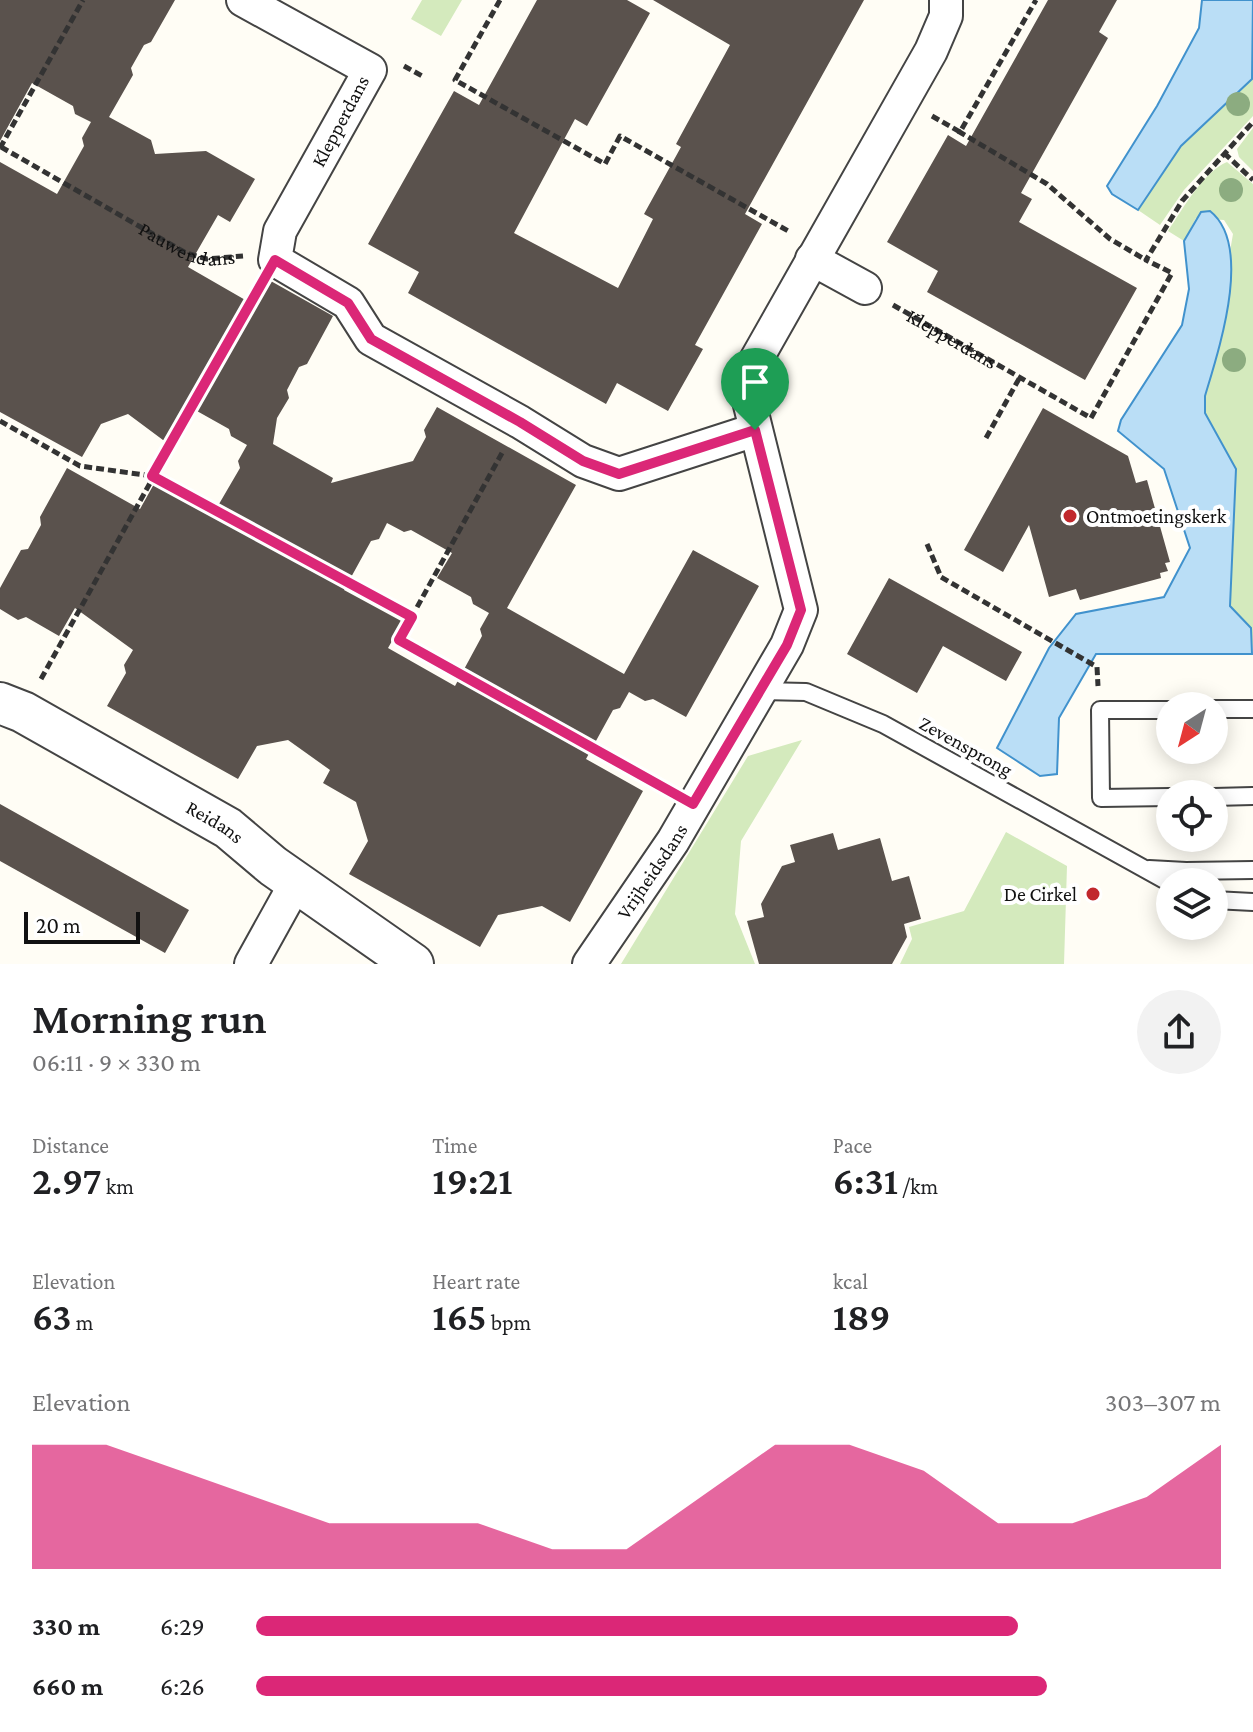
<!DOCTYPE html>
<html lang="en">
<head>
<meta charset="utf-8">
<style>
  body { margin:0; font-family:"Crimson Pro",serif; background:#f2f2f2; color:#202124; height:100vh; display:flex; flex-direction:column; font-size:30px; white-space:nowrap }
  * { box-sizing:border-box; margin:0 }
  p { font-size:26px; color:#757577 }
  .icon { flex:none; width:44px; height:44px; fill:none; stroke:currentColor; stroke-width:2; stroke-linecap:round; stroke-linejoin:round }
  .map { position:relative; height:964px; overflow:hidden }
  .side { display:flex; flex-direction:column; background:#fff; flex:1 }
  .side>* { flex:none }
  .needle { width:52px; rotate:216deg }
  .controls { position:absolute; left:1156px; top:692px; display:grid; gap:16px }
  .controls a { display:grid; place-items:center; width:72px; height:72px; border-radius:50%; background:#fff; box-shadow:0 4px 20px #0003; font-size:40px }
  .scale { position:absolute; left:24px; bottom:20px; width:116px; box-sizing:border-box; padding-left:8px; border:4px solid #111; border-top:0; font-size:22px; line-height:28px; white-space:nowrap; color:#111; -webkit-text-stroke:6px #fff; paint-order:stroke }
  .pin { position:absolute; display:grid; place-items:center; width:68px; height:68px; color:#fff; margin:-82px -34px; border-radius:50% 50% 50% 0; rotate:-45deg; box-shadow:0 0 8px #0007 }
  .pin .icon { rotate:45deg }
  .round { display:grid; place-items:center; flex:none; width:84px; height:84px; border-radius:42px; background:#f2f2f2 }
  .overview { display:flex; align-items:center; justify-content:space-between; height:136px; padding:0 32px }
  h1 { font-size:44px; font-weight:600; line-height:60px }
  .stats { display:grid; grid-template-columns:repeat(3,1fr); gap:12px; height:136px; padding:8px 32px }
  .stats div { display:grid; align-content:center }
  .stats b { font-size:40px; font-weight:600 }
  .stats small { font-size:22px; font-weight:400 }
  .stats p { font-size:22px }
  .chart { height:224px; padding:16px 32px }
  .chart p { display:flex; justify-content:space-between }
  .chart svg { width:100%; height:144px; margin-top:8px; fill:#db2777; opacity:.7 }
  ul { padding:0 32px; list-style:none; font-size:26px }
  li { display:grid; grid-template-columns:128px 96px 1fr; align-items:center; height:60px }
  li i { height:20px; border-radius:10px; background:#db2777 }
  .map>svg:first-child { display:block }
  .green { fill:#d4eabd }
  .water { fill:#badef6; stroke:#4192cd; stroke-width:2 }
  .building { fill:#5a524d; fill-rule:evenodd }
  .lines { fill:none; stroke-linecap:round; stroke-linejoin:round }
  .service-casing { stroke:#444; stroke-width:20 }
  .minor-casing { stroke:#444; stroke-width:36 }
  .tertiary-casing { stroke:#444; stroke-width:44 }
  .path { stroke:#333; stroke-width:5; stroke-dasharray:8 4; stroke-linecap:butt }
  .service { stroke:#fff; stroke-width:16 }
  .minor { stroke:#fff; stroke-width:32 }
  .tertiary { stroke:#fff; stroke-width:40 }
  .tree { fill:#8cac80 }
  .route-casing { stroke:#fff; stroke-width:16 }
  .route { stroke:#db2777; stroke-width:10 }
  .poi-dot { fill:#c1282c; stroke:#fff; stroke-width:3 }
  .labels { text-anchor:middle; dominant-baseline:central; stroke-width:8; stroke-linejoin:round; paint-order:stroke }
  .street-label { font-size:20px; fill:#111; stroke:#fff }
  .poi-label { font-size:20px; fill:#111; stroke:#fff; text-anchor:start }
</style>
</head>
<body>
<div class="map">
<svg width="1253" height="964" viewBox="0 0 1253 964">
  <rect width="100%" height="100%" fill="#fffdf5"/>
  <path class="green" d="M422,0H462L441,36L411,19Z
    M1253,65V116L1184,190L1160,225L1138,210L1181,146L1252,79Z
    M1253,128V171L1239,157L1237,149Z
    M1227,162L1253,184V654L1251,628L1230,606L1236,469L1205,413V396L1233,234L1224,220L1196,218L1184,241L1168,231C1182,210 1204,171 1227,162Z
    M802,740L741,841L735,914L755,964H621L748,756Z
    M1006,832L1067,866L1064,964H900L912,939L909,927L964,911Z"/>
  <path class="water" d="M1202,0H1253L1252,79L1181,146L1138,210L1112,194L1107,186L1157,106L1199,28Z
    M1210,211C1253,245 1220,346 1205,396V413L1236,469L1230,606L1251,628L1252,654H1096L1059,718L1057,774L1040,776L997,748L1049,648L1076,614L1164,597L1190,548L1164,469L1118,431L1121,420L1182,325L1189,289L1184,241L1201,212Z"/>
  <path class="building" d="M0,0H175L151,42L144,45L131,68L133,75L109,117L151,140L155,154L206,151L255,179L230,222L218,215L188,267L254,305L269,280L333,316L307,364L299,367L287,390L289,398L277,418L273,444L333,478L331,483L413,461L426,437L424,430L437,407L576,485L507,608L624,674L693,550L759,586L686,717L653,699L645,701L629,692L620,708L613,710L586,759L643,791L570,922L542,906L498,915L480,947L349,874L368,841L356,802L323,783L330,770L288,740L257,746L238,779L107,706L126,673L124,665L133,650L75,608L59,636L26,617L18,620L0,609V588L21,550L28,549L41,525L40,517L67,468L140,509L154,484L212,516L240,468L238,461L247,445L231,436L229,429L188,406L167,443L128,414L101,424L82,457L0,412V162L57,194L84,146L82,138L91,122L75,114L73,106L32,83L0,141ZM387,523L404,532L411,530L452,553L437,578L471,597L473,604L489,613L480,629L482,636L455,686L388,648L403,622L344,590L371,541L379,539Z
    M537,0H627L650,13L587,126L575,119L514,233L618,288L653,219L644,214L681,147L676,144L730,45L653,0H864L745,214L762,224L695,345L703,349L668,411L617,383L606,404L408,293L419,272L368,244L454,91L479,105Z
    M1048,0H1117L1099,32L1108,38L1021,193L1032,199L1019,222L1137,288L1085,380L927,292L938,271L887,242L948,135L966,146Z
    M1043,408L1128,456L1136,483L1147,480L1170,562L1165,563L1168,571L1160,573L1161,578L1080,600L1076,589L1049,597L1029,525L1003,572L964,550Z
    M889,578L1022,652L1006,681L943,646L917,693L847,654Z
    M0,804L189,910L165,953L0,861Z
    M833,833L838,850L880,838L892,881L909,876L921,919L904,924L907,937L892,964H759L747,921L764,917L761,904L782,866L795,862L790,845Z"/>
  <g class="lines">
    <g class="service-casing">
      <path id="service" d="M760,691L806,692L883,724L1170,883
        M1214,709H1253
        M1170,710H1100L1101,798L1170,797
        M1214,797L1253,796
        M1149,869L1186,871L1253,870
        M1214,900L1253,902"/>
    </g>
    <g class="minor-casing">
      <g id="minor">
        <path d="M243,0L370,70L280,231L275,260L348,303L371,339L520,422L583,461L619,474L755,430"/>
        <path d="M812,259L865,288"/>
        <path d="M251,964L297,881"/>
        <path id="s3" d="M589,964L673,841L787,645L801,610L744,381L931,51L946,16V0"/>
      </g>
    </g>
    <g class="tertiary-casing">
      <g id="tertiary">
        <path id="s4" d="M0,703L23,712L228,828L273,866L413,964"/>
      </g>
    </g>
    <g class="path">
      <path d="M500,0L455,80L605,164L620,136L790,232"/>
      <path d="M404,66L424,77"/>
      <path d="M932,116L960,132L1036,0"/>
      <path d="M958,131L1047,184L1110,239L1146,260"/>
      <path id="s1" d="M1,147L186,253L207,259L243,256"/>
      <path d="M0,148L83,0"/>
      <path d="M1224,153L1253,180"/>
      <path id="s2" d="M893,305L1091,418L1172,273L1146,260L1182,201L1253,122"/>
      <path d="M0,421L80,466L152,476L412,617"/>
      <path d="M986,438L1020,377"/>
      <path d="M502,453L399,640L664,788"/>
      <path d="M927,544L941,577L1097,667L1098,686"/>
      <path d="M41,679L258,289"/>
    </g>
    <use href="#service" class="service"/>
    <use href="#minor" class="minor"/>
    <use href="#tertiary" class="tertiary"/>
  </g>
  <g class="tree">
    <circle cx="1238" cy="104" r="12"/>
    <circle cx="1231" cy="190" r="12"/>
    <circle cx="1234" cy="360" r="12"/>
  </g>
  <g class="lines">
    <g class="route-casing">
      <path id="route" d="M275,260L348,303L371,339L520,422L583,461L619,474L755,430L801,610L787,645L693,804L399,640L412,617L152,476Z"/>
    </g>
    <use href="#route" class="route"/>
  </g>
  <g class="poi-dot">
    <circle cx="1070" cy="516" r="8"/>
    <circle cx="1093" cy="894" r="8"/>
  </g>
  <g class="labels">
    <g class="street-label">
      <text transform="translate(340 121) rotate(-62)">Klepperdans</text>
      <text stroke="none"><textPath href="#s1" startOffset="212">Pauwendans</textPath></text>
      <text stroke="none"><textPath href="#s2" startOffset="68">Klepperdans</textPath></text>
      <text transform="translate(966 746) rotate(29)">Zevensprong</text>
      <text stroke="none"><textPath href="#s4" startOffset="246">Reidans</textPath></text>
      <text stroke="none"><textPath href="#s3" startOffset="112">Vrijheidsdans</textPath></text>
    </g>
    <g class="poi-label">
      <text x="1086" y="516">Ontmoetingskerk</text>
      <text x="1077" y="894" text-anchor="end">De Cirkel</text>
    </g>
  </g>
</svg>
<div class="controls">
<a><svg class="needle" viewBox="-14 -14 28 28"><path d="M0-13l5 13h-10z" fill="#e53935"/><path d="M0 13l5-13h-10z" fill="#757577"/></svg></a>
<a><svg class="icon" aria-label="locate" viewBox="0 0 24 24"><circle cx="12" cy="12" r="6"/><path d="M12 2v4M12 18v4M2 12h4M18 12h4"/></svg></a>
<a><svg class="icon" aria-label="layers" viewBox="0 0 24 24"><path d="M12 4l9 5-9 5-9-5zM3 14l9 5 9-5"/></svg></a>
</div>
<div class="scale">20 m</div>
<div class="pin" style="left:755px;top:430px;background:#1e9e55"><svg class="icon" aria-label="arrive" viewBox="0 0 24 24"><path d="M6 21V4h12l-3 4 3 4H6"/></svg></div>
</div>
<section class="side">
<div class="overview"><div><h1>Morning run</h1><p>06:11 · 9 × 330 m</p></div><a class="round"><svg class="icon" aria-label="share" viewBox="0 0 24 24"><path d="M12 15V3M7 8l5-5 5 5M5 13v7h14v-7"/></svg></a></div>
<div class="stats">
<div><p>Distance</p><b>2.97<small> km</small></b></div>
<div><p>Time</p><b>19:21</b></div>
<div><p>Pace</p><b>6:31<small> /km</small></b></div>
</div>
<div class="stats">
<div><p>Elevation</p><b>63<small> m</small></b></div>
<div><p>Heart rate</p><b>165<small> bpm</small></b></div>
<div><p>kcal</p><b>189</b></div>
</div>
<div class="chart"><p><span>Elevation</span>303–307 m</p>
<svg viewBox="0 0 160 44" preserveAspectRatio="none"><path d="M0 44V6L10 6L20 14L30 22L40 30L50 30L60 30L70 38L80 38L90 22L100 6L110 6L120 14L130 30L140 30L150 22L160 6V44z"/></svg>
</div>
<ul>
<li><b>330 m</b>6:29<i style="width:79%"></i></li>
<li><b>660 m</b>6:26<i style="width:82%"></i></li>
</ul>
</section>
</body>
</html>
